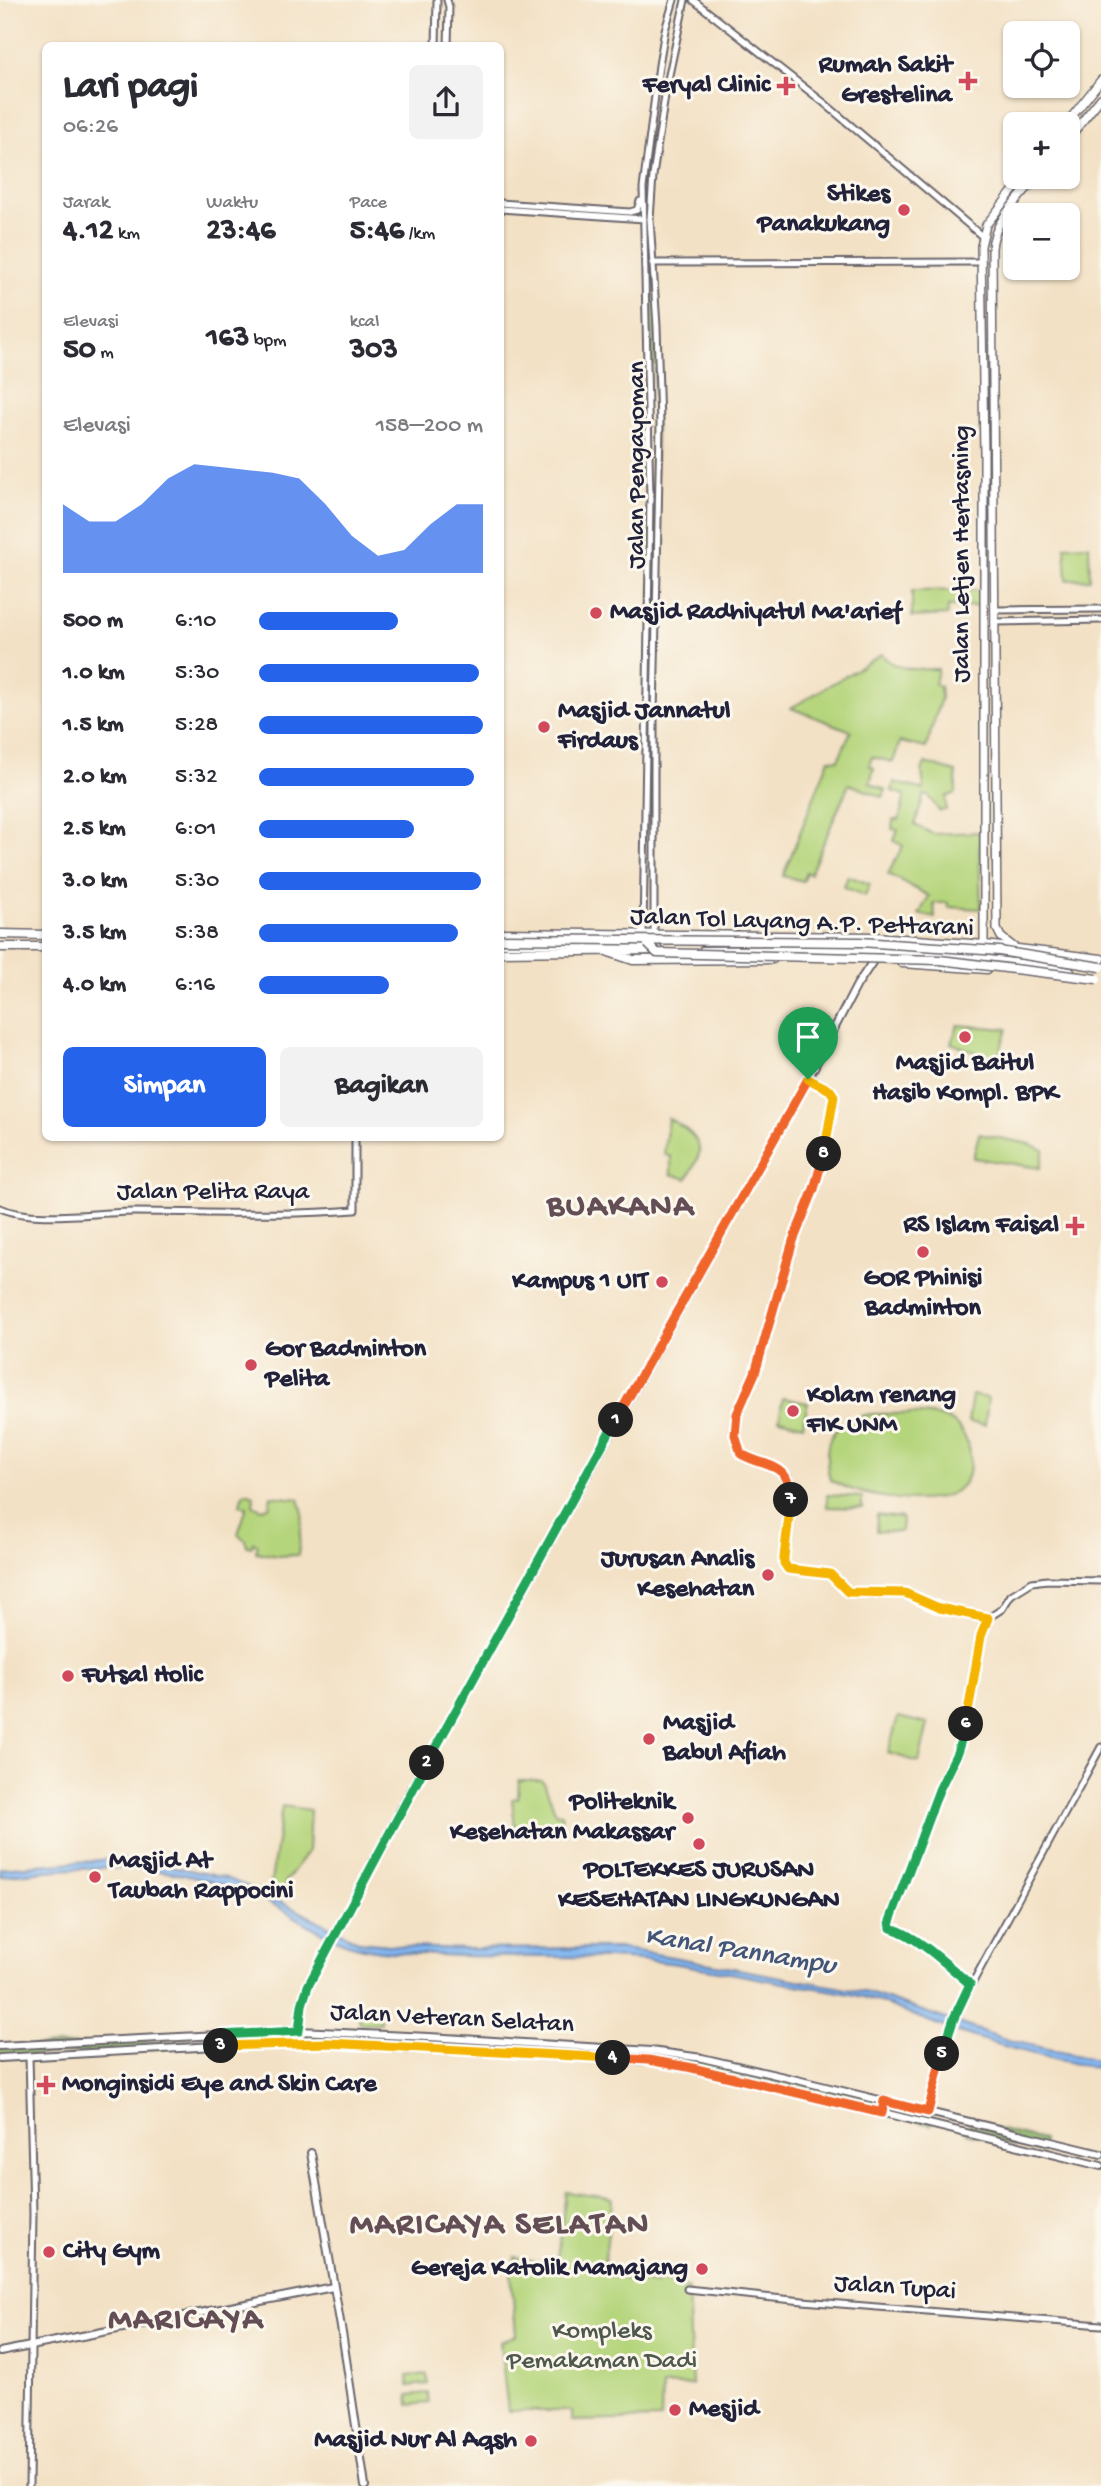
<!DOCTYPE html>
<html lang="id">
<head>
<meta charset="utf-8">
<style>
  body { margin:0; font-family:"Gochi Hand",sans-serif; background:#f2f2f3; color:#2b2b33; height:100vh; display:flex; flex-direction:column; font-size:26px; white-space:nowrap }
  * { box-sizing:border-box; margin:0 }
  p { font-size:23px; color:#7c7c81 }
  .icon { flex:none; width:38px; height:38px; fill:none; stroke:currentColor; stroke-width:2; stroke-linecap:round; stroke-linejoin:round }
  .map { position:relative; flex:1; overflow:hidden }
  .details { position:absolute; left:42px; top:42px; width:462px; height:1099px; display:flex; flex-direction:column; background:#fff; border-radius:10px; box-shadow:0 2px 5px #0004 }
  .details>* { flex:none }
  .buttons { position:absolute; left:1003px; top:21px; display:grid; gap:14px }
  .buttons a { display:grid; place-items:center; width:77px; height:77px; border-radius:10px; background:#fff; box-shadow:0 2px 5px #0004; font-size:35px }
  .pin { position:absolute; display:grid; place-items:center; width:60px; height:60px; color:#fff; margin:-72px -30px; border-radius:50% 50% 50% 0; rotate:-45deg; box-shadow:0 0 7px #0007 }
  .pin .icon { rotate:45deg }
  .km { position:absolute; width:35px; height:35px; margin:-18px; border-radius:50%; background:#222; color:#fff; font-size:19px; line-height:35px; text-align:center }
  .round { display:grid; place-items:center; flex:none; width:74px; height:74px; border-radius:10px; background:#f2f2f3 }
  .headline { display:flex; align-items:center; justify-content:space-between; height:119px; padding:0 21px }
  h1 { font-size:38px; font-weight:700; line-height:52px }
  .figures { display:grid; grid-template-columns:repeat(3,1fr); gap:10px; height:119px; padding:7px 21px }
  .figures div { display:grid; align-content:center }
  .figures b { font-size:30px; font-weight:700 }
  .figures small { font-size:19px; font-weight:400 }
  .figures p { font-size:19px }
  .chart { height:196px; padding:14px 21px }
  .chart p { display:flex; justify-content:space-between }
  .chart svg { width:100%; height:126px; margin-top:7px; fill:#2563eb; opacity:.7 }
  .button { display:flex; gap:14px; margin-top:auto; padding:14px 21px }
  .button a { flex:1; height:80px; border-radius:10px; background:#2563eb; color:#fff; font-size:28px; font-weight:700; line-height:80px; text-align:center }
  .button a+a { background:#f2f2f3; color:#2b2b33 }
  ul { padding:0 21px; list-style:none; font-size:23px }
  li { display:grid; grid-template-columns:112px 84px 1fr; align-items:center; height:52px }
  li i { height:18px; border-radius:9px; background:#2563eb }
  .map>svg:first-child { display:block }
  .green { fill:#b5d57c; stroke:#6c7c5c; stroke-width:2 }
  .forest { fill:#90b66c; stroke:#596c54; stroke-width:2 }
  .water { fill:#82b5ef; stroke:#526c95; stroke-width:2 }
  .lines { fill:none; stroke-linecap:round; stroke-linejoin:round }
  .tertiary-casing { stroke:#6b656b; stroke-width:9 }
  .secondary-casing { stroke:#6b656b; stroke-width:10 }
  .primary-casing { stroke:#6b656b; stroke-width:10 }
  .trunk-casing { stroke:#6b656b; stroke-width:11 }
  .motorway-casing { stroke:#6b656b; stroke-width:11 }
  .tertiary { stroke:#fff; stroke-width:5 }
  .secondary { stroke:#fff; stroke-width:6 }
  .primary { stroke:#fff; stroke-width:7 }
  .trunk { stroke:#fff; stroke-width:8 }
  .motorway { stroke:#fff; stroke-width:8 }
  .motorway-bridge-casing { stroke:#6b656b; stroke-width:11; stroke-linecap:butt }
  .motorway-bridge { stroke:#fff; stroke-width:8 }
  .split-1-casing { stroke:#fff; stroke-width:14 }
  .split-2-casing { stroke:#fff; stroke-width:14 }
  .split-3-casing { stroke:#fff; stroke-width:14 }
  .split-4-casing { stroke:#fff; stroke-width:14 }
  .split-5-casing { stroke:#fff; stroke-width:14 }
  .split-6-casing { stroke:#fff; stroke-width:14 }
  .split-7-casing { stroke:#fff; stroke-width:14 }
  .split-8-casing { stroke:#fff; stroke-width:14 }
  .split-9-casing { stroke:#fff; stroke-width:14 }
  .split-1 { stroke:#f0652b; stroke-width:9 }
  .split-2 { stroke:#22a559; stroke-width:9 }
  .split-3 { stroke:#22a559; stroke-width:9 }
  .split-4 { stroke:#f5b400; stroke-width:9 }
  .split-5 { stroke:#f0652b; stroke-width:9 }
  .split-6 { stroke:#22a559; stroke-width:9 }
  .split-7 { stroke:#f5b400; stroke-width:9 }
  .split-8 { stroke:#f0652b; stroke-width:9 }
  .split-9 { stroke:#f5b400; stroke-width:9 }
  .poi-dot { fill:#d1495b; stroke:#fbf7ec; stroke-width:2.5 }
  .labels { text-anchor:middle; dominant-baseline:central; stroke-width:6; stroke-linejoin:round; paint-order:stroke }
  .poi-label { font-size:26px; font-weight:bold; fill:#22223b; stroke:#fbf7ec; text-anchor:start }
  .street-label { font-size:26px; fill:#22223b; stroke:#fbf7ec }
  .park-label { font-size:26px; fill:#4e584e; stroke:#fbf7ec }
  .water-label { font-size:28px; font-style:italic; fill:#44557a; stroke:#fbf7ec }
  .district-label { font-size:33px; font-weight:bold; letter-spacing:2px; fill:#644e56; stroke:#fbf7ec }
</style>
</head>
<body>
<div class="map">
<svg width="1101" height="2486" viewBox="0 0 1101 2486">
  <rect width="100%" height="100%" fill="#fbf7ec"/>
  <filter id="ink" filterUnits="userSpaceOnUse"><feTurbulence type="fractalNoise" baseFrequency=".0143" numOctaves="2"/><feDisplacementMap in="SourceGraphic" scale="14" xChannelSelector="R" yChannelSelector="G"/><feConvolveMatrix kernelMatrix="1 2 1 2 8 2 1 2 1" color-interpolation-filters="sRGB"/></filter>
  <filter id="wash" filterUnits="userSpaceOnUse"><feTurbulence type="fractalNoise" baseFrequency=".00686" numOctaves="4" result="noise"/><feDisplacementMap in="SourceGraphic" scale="28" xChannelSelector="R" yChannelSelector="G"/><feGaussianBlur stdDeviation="1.57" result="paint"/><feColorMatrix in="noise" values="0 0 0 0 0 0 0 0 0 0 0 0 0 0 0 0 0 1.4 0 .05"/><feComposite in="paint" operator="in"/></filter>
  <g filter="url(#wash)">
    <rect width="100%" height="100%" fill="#f3e1c5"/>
    <path class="green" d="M649,225L655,313L656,365H653L647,227Z
      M654,369L657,371L655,479H653Z
      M655,490L654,626L651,628L653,491Z
      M1089,545L1090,579L1067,580L1065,546Z
      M981,590L980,606L948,607L947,615L912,617V591Z
      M882,654C893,672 920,669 938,669L935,685L940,686L941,698L926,748L900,742L893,762L872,757L869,765L874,768L870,783L886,790L883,797L849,784L810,874L806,872L803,881L783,876L829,759L838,760L851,731L791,708Z
      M925,763L956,772V793L946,797V810L939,811L929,796L924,795L915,825L933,834L979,832L981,909L948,907V903H934L935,918L919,914L929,896L888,874L903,846L894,841L898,830L892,829L893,820H899L905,795L892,791L894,782L924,790L922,771Z
      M848,876L870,884L865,896L844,887Z
      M958,1025L1007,1029L997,1061L951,1043Z
      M668,1118C679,1124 701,1137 699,1152C699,1160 691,1171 687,1179L671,1174V1157L664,1154Z
      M979,1134L1030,1144L1044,1150L1040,1168L973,1158Z
      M972,1395L988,1398L985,1425L968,1422Z
      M783,1398L808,1403L803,1425L779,1419Z
      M870,1414C889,1414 928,1412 944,1418C972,1427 981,1476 954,1492C925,1509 859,1496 830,1480C821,1442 830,1423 870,1414Z
      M246,1492L254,1495L253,1505L262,1509L269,1507L271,1496L299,1499L303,1513L298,1555L277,1556L256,1552L257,1544L253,1542L251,1547L247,1546L245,1540L238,1534L247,1507L240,1505L242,1496Z
      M827,1495L862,1497V1508L827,1507Z
      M877,1515L902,1518L901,1532L876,1531Z
      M898,1717L928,1724L919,1762L888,1753Z
      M519,1780H541L544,1783L556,1813L562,1814L559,1832L543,1829L515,1828L512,1799L518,1798Z
      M282,1806L310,1810L308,1851L286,1881L285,1895L276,1894L270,1889Z
      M359,2006H380V2023H359Z
      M566,2192L612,2198L603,2275L656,2284L659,2281L688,2288L692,2385L662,2386L661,2419L572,2421V2411H508L500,2342L516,2335L511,2272L515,2257L556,2265Z
      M427,2374L428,2384L408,2386L407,2376Z
      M428,2393L429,2403L409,2405L408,2395Z"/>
    <path class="forest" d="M298,2032L417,2038L416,2047L235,2045L234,2035Z
      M218,2038L220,2045L0,2057V2048Z
      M430,2038L587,2047V2057L430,2047Z
      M607,2048L667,2053L664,2063L606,2058Z
      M675,2054L809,2083L807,2094L673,2065Z
      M824,2086L877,2100L874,2111L820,2097Z
      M891,2103L934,2114L931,2125L888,2114Z
      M970,2123L1043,2140L1042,2153L967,2133Z"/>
    <path class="water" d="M113,1859L154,1862L225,1878L257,1890L360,1942L409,1947L463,1949L617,1948L667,1956L869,1993L1008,2040L1101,2061V2069C1049,2059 998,2046 947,2028C920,2019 894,2006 867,1998C842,1991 815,1988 789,1984C752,1977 714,1970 677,1964C597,1953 518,1959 438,1955C412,1954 385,1953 359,1947C322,1939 292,1911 257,1897C168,1861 93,1864 0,1876V1868Z"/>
  </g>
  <g filter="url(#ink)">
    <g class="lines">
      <g class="tertiary-casing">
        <path id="tertiary" d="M447,0L449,7L448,46
          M693,0L823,102L983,237
          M436,46L437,0
          M500,203L630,212L637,210L640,201
          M500,209L644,219
          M652,263L982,262
          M994,610L1101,609
          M994,622L1101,620
          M643,934L650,498L643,188L659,65L665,30L674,0
          M654,934V716L660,424L657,326L650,219L653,176L666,89L685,0
          M808,1079C819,1084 835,1087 834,1102L814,1189L793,1241L755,1373L737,1414L735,1435L741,1454L778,1469L788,1477L791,1499L784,1563L788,1569L829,1574L848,1592L905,1593L939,1608L988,1618
          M0,1208C34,1223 96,1212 134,1212C207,1212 281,1216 355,1210V1138
          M988,1618L1002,1609L1011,1595L1032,1582L1047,1580L1101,1581
          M970,1985C948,1966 918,1937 891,1928L890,1921L939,1790C969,1735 971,1689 983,1629L988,1618
          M29,2056L33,2213L29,2486
          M928,2112L939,2063L955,2015L1101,1747
          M687,2289L803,2301L1101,2325"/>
      </g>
      <g class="secondary-casing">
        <path id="secondary" d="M299,2031L301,2005L308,1986L407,1798L808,1079L857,985L873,961
          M0,2046L299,2031L429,2037L651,2051L702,2058L797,2080L1101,2154
          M0,2058L234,2045L329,2043L648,2060L749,2080L1101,2166
          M311,2153L343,2339L365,2486
          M0,2352L333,2287"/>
      </g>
      <g class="primary-casing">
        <path id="primary" d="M1066,124L1101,80
          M1068,139L1101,98
          M1015,948L1001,937L997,929L992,249C993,221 1020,198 1037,177
          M984,960V454L981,246L986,225L1024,177"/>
      </g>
      <g class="trunk-casing">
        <path id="trunk" d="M500,933L875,937L985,945L1101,959
          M703,951C825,949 950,949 1070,972
          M500,952L658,950
          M609,952L633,960L773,959
          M902,963L987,969"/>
      </g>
      <g class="motorway-casing">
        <path id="motorway" d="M0,934L46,935
          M500,943L648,944
          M0,947H46"/>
      </g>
      <use href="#tertiary" class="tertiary"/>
      <use href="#secondary" class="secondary"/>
      <use href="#primary" class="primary"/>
      <use href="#trunk" class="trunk"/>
      <use href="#motorway" class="motorway"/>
      <g class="motorway-bridge-casing">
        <path id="motorway-bridge" d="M500,939L860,942L999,951L1101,967
          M648,944L657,953L940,960L1097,979"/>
      </g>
      <use href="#motorway-bridge" class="motorway-bridge"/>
    </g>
  </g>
  <g class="lines" filter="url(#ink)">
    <g class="split-1-casing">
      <path id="split-1" d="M616,1420L808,1079"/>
    </g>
    <g class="split-2-casing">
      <path id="split-2" d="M427,1763L616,1420"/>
    </g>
    <g class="split-3-casing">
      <path id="split-3" d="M221,2046L220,2035L299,2031L302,2005L308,1986L427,1763"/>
    </g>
    <g class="split-4-casing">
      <path id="split-4" d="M221,2046L328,2043L613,2058"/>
    </g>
    <g class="split-5-casing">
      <path id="split-5" d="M613,2058L648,2060L688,2067L882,2113L884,2101L928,2112L942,2054"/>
    </g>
    <g class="split-6-casing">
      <path id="split-6" d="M942,2054L954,2018L970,1984C948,1966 918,1936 891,1928L890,1921L939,1790L957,1753L966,1724"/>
    </g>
    <g class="split-7-casing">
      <path id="split-7" d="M791,1500L784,1557V1563L788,1569L830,1574L848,1592L905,1593L939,1608L988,1618L981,1636L966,1724"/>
    </g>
    <g class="split-8-casing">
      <path id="split-8" d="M791,1500C790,1461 768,1469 741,1454L735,1435L737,1414L755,1373L793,1241L814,1189L824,1154"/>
    </g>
    <g class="split-9-casing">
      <path id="split-9" d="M808,1079L830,1090L834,1096L824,1154"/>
    </g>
    <use href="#split-1" class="split-1"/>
    <use href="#split-2" class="split-2"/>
    <use href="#split-3" class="split-3"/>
    <use href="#split-4" class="split-4"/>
    <use href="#split-5" class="split-5"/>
    <use href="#split-6" class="split-6"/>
    <use href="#split-7" class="split-7"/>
    <use href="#split-8" class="split-8"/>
    <use href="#split-9" class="split-9"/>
  </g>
  <g class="poi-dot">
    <path d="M964.5 70.5h7v7h7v7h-7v7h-7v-7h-7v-7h7z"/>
    <path d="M782.5 75.5h7v7h7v7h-7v7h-7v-7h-7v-7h7z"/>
    <circle cx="904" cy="210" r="7"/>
    <circle cx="596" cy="613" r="7"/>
    <circle cx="544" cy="727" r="7"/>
    <circle cx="965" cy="1037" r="7"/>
    <path d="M1071.5 1215.5h7v7h7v7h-7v7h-7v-7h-7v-7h7z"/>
    <circle cx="923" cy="1252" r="7"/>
    <circle cx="662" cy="1282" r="7"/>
    <circle cx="251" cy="1365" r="7"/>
    <circle cx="793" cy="1411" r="7"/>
    <circle cx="768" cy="1575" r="7"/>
    <circle cx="68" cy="1676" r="7"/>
    <circle cx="649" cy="1739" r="7"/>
    <circle cx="688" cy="1818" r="7"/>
    <circle cx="699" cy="1844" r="7"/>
    <circle cx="95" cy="1877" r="7"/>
    <path d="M42.5 2074.5h7v7h7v7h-7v7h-7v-7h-7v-7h7z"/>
    <circle cx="49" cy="2252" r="7"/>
    <circle cx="702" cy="2269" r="7"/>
    <circle cx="675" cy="2410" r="7"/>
    <circle cx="531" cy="2441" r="7"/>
  </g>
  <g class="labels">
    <g class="poi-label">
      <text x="952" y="66" text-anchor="end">Rumah Sakit<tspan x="952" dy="30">Grestelina</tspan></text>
      <text x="770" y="86" text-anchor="end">Feryal Clinic</text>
      <text x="890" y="195" text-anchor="end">Stikes<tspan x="890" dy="30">Panakukang</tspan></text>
      <text x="610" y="613">Masjid Radhiyatul Ma'arief</text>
      <text x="558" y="712">Masjid Jannatul<tspan x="558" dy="30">Firdaus</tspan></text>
      <text x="965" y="1064" text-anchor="middle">Masjid Baitul<tspan x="965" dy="30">Hasib Kompl. BPK</tspan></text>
      <text x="1059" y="1226" text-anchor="end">RS Islam Faisal</text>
      <text x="923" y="1279" text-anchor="middle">GOR Phinisi<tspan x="923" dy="30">Badminton</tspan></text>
      <text x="648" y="1282" text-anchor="end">Kampus 1 UIT</text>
      <text x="265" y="1350">Gor Badminton<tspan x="265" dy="30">Pelita</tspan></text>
      <text x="807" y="1396">Kolam renang<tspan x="807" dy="30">FIK UNM</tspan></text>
      <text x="754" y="1560" text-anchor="end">Jurusan Analis<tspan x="754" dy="30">Kesehatan</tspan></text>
      <text x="82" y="1676">Futsal Holic</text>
      <text x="663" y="1724">Masjid<tspan x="663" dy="30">Babul Afiah</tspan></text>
      <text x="674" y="1803" text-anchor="end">Politeknik<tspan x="674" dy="30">Kesehatan Makassar</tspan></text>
      <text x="109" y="1862">Masjid At<tspan x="109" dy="30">Taubah Rappocini</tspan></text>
      <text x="699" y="1871" text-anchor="middle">POLTEKKES JURUSAN<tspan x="699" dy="30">KESEHATAN LINGKUNGAN</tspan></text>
      <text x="62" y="2085">Monginsidi Eye and Skin Care</text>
      <text x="63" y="2252">City Gym</text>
      <text x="688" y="2269" text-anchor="end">Gereja Katolik Mamajang</text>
      <text x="689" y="2410">Mesjid</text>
      <text x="517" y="2441" text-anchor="end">Masjid Nur Al Aqsh</text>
    </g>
    <g class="street-label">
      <text transform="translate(638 465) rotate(-90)">Jalan Pengayoman</text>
      <text transform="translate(963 554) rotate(-90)">Jalan Letjen Hertasning</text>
      <text transform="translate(802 924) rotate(2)">Jalan Tol Layang A.P. Pettarani</text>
      <text x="213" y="1193">Jalan Pelita Raya</text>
      <text transform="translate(452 2020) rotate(3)">Jalan Veteran Selatan</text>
      <text transform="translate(895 2289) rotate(4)">Jalan Tupai</text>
    </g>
    <g class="park-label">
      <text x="602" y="2332">Kompleks<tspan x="602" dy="30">Pemakaman Dadi</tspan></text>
    </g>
    <g class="water-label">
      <text transform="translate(740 1952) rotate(9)">Kanal Pannampu</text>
    </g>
    <g class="district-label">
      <text x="621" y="1208">BUAKANA</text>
      <text x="500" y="2226">MARICAYA SELATAN</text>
      <text x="186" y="2321">MARICAYA</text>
    </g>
  </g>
</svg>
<div class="buttons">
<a><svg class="icon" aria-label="locate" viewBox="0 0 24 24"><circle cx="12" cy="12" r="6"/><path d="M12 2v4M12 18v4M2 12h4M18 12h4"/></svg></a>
<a>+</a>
<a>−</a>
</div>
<div class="pin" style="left:808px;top:1079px;background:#1e9e55"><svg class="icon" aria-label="arrive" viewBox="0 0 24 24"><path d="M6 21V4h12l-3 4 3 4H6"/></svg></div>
<b class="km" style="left:616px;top:1420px">1</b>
<b class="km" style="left:427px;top:1763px">2</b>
<b class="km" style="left:221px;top:2046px">3</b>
<b class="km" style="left:613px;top:2058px">4</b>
<b class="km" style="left:942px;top:2054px">5</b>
<b class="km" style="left:966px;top:1724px">6</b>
<b class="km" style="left:791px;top:1500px">7</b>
<b class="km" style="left:824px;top:1154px">8</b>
<section class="details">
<div class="headline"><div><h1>Lari pagi</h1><p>06:26</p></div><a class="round"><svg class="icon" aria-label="share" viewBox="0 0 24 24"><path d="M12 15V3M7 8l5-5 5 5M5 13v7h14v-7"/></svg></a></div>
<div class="figures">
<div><p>Jarak</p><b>4.12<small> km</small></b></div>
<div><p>Waktu</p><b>23:46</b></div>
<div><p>Pace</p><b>5:46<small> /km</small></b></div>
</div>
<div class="figures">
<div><p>Elevasi</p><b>50<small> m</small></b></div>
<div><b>163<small> bpm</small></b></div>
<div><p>kcal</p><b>303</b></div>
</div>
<div class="chart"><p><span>Elevasi</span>158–200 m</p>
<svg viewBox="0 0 160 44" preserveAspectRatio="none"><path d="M0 44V20L10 26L20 26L30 20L40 11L50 6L60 7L70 8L80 9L90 11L100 20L110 31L120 38L130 36L140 27L150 20L160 20V44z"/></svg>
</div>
<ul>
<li><b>500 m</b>6:10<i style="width:62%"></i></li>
<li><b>1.0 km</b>5:30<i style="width:98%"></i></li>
<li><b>1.5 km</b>5:28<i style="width:100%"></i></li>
<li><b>2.0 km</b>5:32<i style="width:96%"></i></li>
<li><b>2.5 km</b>6:01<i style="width:69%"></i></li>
<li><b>3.0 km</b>5:30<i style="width:99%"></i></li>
<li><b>3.5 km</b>5:38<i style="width:89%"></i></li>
<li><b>4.0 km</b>6:16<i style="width:58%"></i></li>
</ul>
<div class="button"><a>Simpan</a><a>Bagikan</a></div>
</section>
</div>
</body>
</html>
